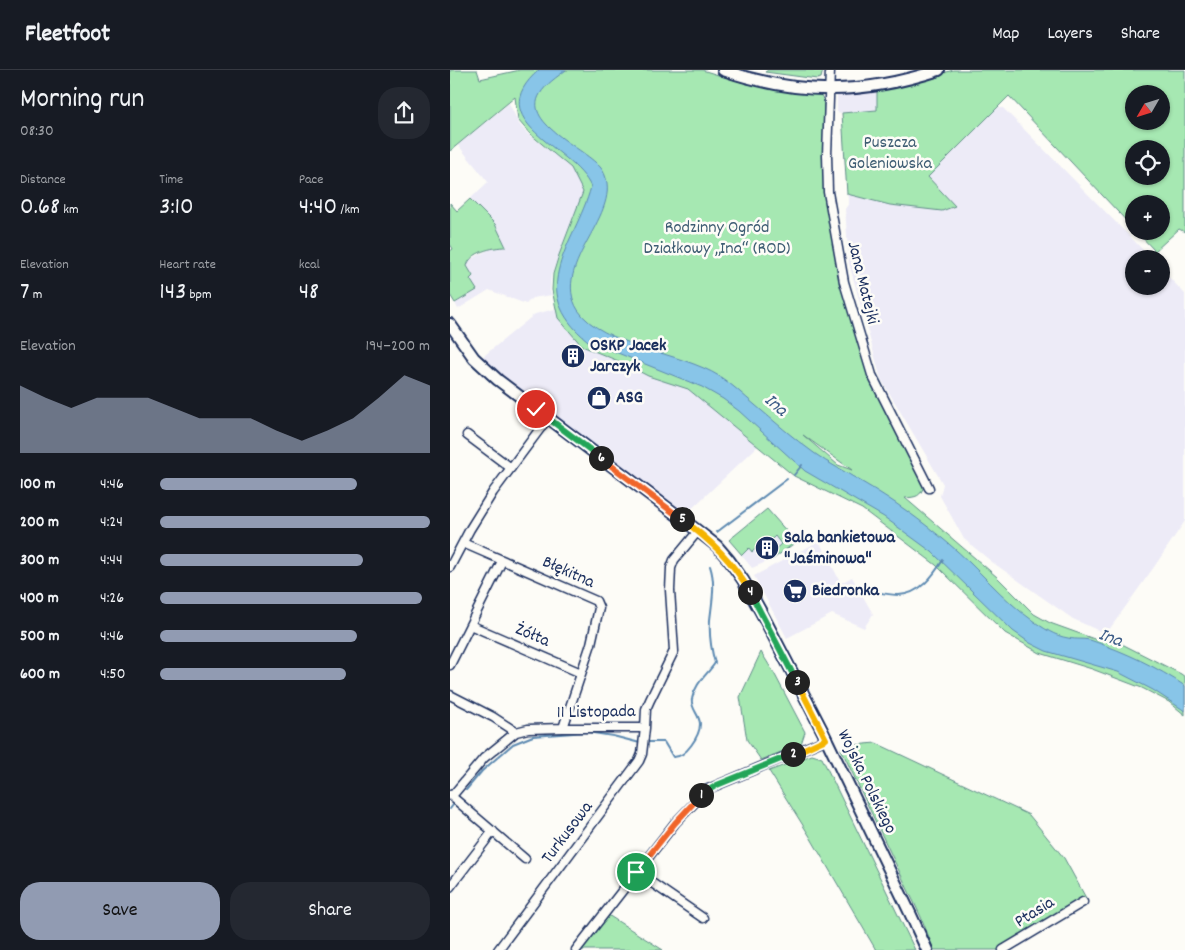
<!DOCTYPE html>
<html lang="en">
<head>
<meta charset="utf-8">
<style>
  body { margin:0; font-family:Dekko,sans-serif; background:#242831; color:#f1f3f6; height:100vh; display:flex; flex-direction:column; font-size:19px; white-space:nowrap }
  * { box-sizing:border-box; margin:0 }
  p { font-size:16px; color:#9ea1a6 }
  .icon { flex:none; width:28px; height:28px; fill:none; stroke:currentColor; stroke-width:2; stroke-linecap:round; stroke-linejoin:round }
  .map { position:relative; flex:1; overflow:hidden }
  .side { display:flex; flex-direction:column; background:#171b24; width:450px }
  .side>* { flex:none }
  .needle { width:32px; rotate:231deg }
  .buttons { position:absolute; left:675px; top:15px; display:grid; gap:10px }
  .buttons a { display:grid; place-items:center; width:45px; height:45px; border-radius:50%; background:#171b24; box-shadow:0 1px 4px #0004; font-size:25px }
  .pin { position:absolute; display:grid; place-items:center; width:42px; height:42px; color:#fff; margin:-21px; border:2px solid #fff; border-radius:50%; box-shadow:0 1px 5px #0007 }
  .km { position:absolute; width:25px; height:25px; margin:-12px; border-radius:50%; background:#222; color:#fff; font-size:14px; line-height:25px; text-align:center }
  .round { display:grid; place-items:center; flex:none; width:52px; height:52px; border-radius:20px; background:#242831 }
  .headline { display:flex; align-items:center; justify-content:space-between; height:85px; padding:0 20px }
  h1 { font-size:28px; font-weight:600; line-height:38px }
  .stats { display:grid; grid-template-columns:repeat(3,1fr); gap:8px; height:85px; padding:5px 20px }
  .stats div { display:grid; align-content:center }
  .stats b { font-size:25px; font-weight:600 }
  .stats small { font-size:14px; font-weight:400 }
  .stats p { font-size:14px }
  .chart { height:140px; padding:10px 20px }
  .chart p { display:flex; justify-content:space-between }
  .chart svg { width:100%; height:90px; margin-top:5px; fill:#919bb2; opacity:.7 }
  .action { display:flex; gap:10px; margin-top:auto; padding:10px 20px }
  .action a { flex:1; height:58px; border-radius:20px; background:#919bb2; color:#111; font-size:20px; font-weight:600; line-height:58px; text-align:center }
  .action a+a { background:#242831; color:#f1f3f6 }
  ul { padding:0 20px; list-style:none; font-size:16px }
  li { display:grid; grid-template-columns:80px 60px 1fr; align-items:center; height:38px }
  li i { height:12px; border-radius:6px; background:#919bb2 }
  header { display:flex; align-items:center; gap:30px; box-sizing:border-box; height:70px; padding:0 25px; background:#171b24; border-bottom:1px solid #363941 }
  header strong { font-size:24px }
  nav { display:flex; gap:28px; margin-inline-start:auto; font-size:18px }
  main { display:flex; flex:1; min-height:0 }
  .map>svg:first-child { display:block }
  .built { fill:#edebf7 }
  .green { fill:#a6e8b2; stroke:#608c88; fill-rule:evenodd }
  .water { fill:#88c5e8; stroke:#5c89b1 }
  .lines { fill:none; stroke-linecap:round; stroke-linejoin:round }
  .stream { stroke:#5c89b1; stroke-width:2 }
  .minor-casing { stroke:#1b2f5e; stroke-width:11 }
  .tertiary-casing { stroke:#1b2f5e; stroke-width:14 }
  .minor { stroke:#fdfcf7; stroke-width:8 }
  .tertiary { stroke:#fdfcf7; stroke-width:10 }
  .split-1-casing { stroke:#fff; stroke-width:10 }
  .split-2-casing { stroke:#fff; stroke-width:10 }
  .split-3-casing { stroke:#fff; stroke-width:10 }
  .split-4-casing { stroke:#fff; stroke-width:10 }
  .split-5-casing { stroke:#fff; stroke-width:10 }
  .split-6-casing { stroke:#fff; stroke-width:10 }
  .split-7-casing { stroke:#fff; stroke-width:10 }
  .split-1 { stroke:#f0652b; stroke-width:6 }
  .split-2 { stroke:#22a559; stroke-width:6 }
  .split-3 { stroke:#f5b400; stroke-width:6 }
  .split-4 { stroke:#22a559; stroke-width:6 }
  .split-5 { stroke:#f5b400; stroke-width:6 }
  .split-6 { stroke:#f0652b; stroke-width:6 }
  .split-7 { stroke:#22a559; stroke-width:6 }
  .labels { text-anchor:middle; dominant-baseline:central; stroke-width:5; stroke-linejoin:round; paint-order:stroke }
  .park-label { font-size:18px; fill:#3e5d73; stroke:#fdfcf7 }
  .street-label { font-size:18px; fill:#1b2f5e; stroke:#fdfcf7 }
  .poi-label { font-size:18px; font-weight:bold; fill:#1b2f5e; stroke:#fdfcf7; text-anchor:start }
  .water-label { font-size:19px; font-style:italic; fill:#3c5c87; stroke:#fdfcf7 }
</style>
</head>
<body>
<header>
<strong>Fleetfoot</strong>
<nav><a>Map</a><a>Layers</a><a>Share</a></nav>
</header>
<main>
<section class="side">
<div class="headline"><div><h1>Morning run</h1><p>08:30</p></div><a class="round"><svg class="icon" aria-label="share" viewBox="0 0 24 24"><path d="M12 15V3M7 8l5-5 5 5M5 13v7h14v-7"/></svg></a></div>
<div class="stats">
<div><p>Distance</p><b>0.68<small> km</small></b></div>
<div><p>Time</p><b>3:10</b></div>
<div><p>Pace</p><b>4:40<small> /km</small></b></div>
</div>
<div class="stats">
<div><p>Elevation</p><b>7<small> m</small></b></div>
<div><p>Heart rate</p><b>143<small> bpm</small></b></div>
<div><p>kcal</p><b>48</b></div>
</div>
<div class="chart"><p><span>Elevation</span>194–200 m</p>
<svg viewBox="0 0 160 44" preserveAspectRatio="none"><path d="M0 44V11L10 17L20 22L30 17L40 17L50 17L60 22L70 27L80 27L90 27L100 33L110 38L120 33L130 27L140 17L150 6L160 11V44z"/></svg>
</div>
<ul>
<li><b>100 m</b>4:46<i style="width:73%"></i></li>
<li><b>200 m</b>4:24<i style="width:100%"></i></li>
<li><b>300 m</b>4:44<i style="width:75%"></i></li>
<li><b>400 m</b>4:26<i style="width:97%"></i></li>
<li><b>500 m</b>4:46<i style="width:73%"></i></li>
<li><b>600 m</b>4:50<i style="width:69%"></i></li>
</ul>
<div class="action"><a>Save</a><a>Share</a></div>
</section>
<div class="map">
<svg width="735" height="880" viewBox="0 0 735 880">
  <rect width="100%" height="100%" fill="#fdfcf7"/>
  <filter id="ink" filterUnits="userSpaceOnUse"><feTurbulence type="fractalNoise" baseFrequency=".02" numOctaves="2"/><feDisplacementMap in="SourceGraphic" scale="10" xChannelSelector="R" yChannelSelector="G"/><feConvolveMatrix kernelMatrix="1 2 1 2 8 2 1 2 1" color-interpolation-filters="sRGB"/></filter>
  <g filter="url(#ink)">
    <path class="built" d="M427,21V40L392,43L387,42V24Z
      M59,33L69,54L77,63L122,98L130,109L134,124L122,149L101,206L100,221L102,225L82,228L76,234L39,220L8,239L5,233L27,220L20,209L23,206L17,196L18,192L21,189L42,178L56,177L45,154L20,129L38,112L8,75Z
      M548,38H553L702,189H684V216H711V199L735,224V451L704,497L656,564L623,549L542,492L514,469L490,426L493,414L431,309L399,193L395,139L399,133L397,124L440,135Z
      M105,239L108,248L132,276L173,293L198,306L238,319L308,376L235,445L82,332L30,289L85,244Z
      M317,439L346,472L323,489L302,498L279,470Z
      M369,471L391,513L402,507L423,544L414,558L382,544L337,568L304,506Z"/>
    <path class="green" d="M0,0H27L30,9L70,0H252L298,14L370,24L374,30V121L388,198L421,311L474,415C471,427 466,427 455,428L547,507L584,544L600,553L647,570L668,572L731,604L735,607V645L719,632L692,618L642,599L590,583L555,563L486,495L412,439L344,406L238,319L198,306L173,293L132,276L108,248L102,220L103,204L109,185L133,122L121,98L80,64L68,50L65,27L0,81ZM353,365L402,400L388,395Z
      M318,0H373L371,8L367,9L315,2Z
      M503,0H735V162L729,159L705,181L686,161H711V134H684V159L559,26L478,107L505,136L492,141L440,135L397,124L392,43L427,40V21L462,13ZM684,24H711V51H684ZM684,79H711V106H684Z
      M20,129L45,154L56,177C43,177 20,182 17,196L23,206L20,209L27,220L5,233L0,225V181L3,179L0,174V133L7,141Z
      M317,439L346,472L323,489L321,486L323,484L322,482L331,474L325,466L321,470L318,468L302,482L299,478L292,485L279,470Z
      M311,582L324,603L355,662L351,674L311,690L297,670L290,627Z
      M426,673L579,745L614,788L636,828L572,864L548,880H484L471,847L391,679L393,676Z
      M362,685L372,688L465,880H426L359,765L319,701Z
      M158,845L213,880H131Z"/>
    <path class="water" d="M89,0H116C107,7 96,14 90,24C71,55 141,80 153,101C176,143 99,194 128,240C152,276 231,282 269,306C282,314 293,325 305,335C324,351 343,368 364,383C379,394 396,402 412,412C443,430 472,451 499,474C528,498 552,529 582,550C593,558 605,566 618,568C627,570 635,568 643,571C675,582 707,597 735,616V641L703,620L668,602L596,581L580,573L563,561L482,482L434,447L355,401L289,341L273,329L252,317L138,271C74,219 125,175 141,117C123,76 29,52 89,0Z"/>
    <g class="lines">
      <path class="stream" d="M344,405L352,395
        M267,462L337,409
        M418,521C427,522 439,525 449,525C470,524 483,506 493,490
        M198,672H214L223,687C236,688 250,665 250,654C250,645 240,638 242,629C245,613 257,605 265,593C261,579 259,565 260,550C262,531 266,514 260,496
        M16,720L32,701L63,674L83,666L137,662L163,666L190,673
        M0,739L3,735"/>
      <g class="minor-casing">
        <path id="minor" d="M380,0L377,85L378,122L394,212L422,305L479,418
          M17,365L61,398
          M13,473L146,531L149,538L141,574L113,658
          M0,497L20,459L43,422L98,348
          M20,555L131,603
          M0,595L52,491
          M0,625L43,647L66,662
          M0,725L75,789
          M2,726L34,688L66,662L78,659L113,658H195L196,639L200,630L224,581L220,520L221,498L224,490L248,461
          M186,802L253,848
          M0,817L43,761
          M48,880L189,691L192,684L195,658
          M126,880L225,753L258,719L377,669
          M553,880L633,832"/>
      </g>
      <g class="tertiary-casing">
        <path id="tertiary" d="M273,0C349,26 412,25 489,0
          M0,254L24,288L48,310L248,461L267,476L279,490L293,510L311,542L373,662L460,843L477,880"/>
      </g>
      <use href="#minor" class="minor"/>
      <use href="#tertiary" class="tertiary"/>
    </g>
  </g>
  <g class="lines" filter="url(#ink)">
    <g class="split-1-casing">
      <path id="split-1" d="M186,802L225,753L251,725"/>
    </g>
    <g class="split-2-casing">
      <path id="split-2" d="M251,725L267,715L343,684"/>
    </g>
    <g class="split-3-casing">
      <path id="split-3" d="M343,684L376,669L347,612"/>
    </g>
    <g class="split-4-casing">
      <path id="split-4" d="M300,522L347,612"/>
    </g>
    <g class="split-5-casing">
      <path id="split-5" d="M232,449C261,471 282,490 300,522"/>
    </g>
    <g class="split-6-casing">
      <path id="split-6" d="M151,388L232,449"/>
    </g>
    <g class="split-7-casing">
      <path id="split-7" d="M86,339L151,388"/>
    </g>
    <use href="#split-1" class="split-1"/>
    <use href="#split-2" class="split-2"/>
    <use href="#split-3" class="split-3"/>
    <use href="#split-4" class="split-4"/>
    <use href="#split-5" class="split-5"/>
    <use href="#split-6" class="split-6"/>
    <use href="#split-7" class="split-7"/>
  </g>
  <defs>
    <g id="building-disc" transform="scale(1.25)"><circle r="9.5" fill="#1b2f5e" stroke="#fdfcf7"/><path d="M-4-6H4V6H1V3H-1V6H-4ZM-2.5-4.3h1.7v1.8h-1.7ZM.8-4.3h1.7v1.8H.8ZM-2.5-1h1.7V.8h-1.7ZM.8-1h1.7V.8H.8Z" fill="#fff"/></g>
    <g id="shop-disc" transform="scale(1.25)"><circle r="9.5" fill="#1b2f5e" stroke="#fdfcf7"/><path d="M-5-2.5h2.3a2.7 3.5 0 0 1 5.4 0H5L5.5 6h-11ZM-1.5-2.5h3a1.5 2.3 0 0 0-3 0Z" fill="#fff"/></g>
    <g id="supermarket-disc" transform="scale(1.25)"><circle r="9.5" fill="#1b2f5e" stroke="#fdfcf7"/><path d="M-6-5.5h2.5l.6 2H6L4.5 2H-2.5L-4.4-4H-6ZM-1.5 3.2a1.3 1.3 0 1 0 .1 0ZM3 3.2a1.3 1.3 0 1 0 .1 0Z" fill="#fff"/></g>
  </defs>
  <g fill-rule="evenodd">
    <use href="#building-disc" x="123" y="286"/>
    <use href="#shop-disc" x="149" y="328"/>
    <use href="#building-disc" x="317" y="478"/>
    <use href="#supermarket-disc" x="345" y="521"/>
  </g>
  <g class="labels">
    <g class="park-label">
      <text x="440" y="73">Puszcza<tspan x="440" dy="21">Goleniowska</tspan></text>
      <text x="267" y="158">Rodzinny Ogród<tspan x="267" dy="21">Działkowy „Ina“ (ROD)</tspan></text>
    </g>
    <g class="street-label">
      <text transform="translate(412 213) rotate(76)">Jana Matejki</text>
      <text transform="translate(118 503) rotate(24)">Błękitna</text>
      <text transform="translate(82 566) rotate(23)">Żółta</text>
      <text transform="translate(146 643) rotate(-1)">11 Listopada</text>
      <text transform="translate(416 712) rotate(64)">Wojska Polskiego</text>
      <text transform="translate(118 763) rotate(-53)">Turkusowa</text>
      <text transform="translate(585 843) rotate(-32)">Ptasia</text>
    </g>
    <g class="poi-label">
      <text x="140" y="276">OSKP Jacek<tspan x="140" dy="21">Jarczyk</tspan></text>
      <text x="166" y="328">ASG</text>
      <text x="334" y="468">Sala bankietowa<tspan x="334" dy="21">"Jaśminowa"</tspan></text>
      <text x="362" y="521">Biedronka</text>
    </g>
    <g class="water-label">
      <text transform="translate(325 336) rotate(41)">Ina</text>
      <text transform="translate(660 569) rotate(20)">Ina</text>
    </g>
  </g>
</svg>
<div class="buttons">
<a><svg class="needle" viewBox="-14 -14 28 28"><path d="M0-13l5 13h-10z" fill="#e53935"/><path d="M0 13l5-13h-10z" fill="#9ea1a6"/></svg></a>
<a><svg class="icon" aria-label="locate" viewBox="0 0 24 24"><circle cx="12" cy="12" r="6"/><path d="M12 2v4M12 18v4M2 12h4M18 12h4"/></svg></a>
<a>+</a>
<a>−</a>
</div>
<div class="pin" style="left:186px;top:802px;background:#1e9e55"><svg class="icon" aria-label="arrive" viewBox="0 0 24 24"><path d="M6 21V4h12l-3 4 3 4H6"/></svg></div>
<div class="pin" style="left:86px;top:339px;background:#d93025"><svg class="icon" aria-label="check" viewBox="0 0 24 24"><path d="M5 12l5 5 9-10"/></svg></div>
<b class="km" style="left:251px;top:725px">1</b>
<b class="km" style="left:343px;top:684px">2</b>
<b class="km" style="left:347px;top:612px">3</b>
<b class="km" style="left:300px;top:522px">4</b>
<b class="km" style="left:232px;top:449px">5</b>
<b class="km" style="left:151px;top:388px">6</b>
</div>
</main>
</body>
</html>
